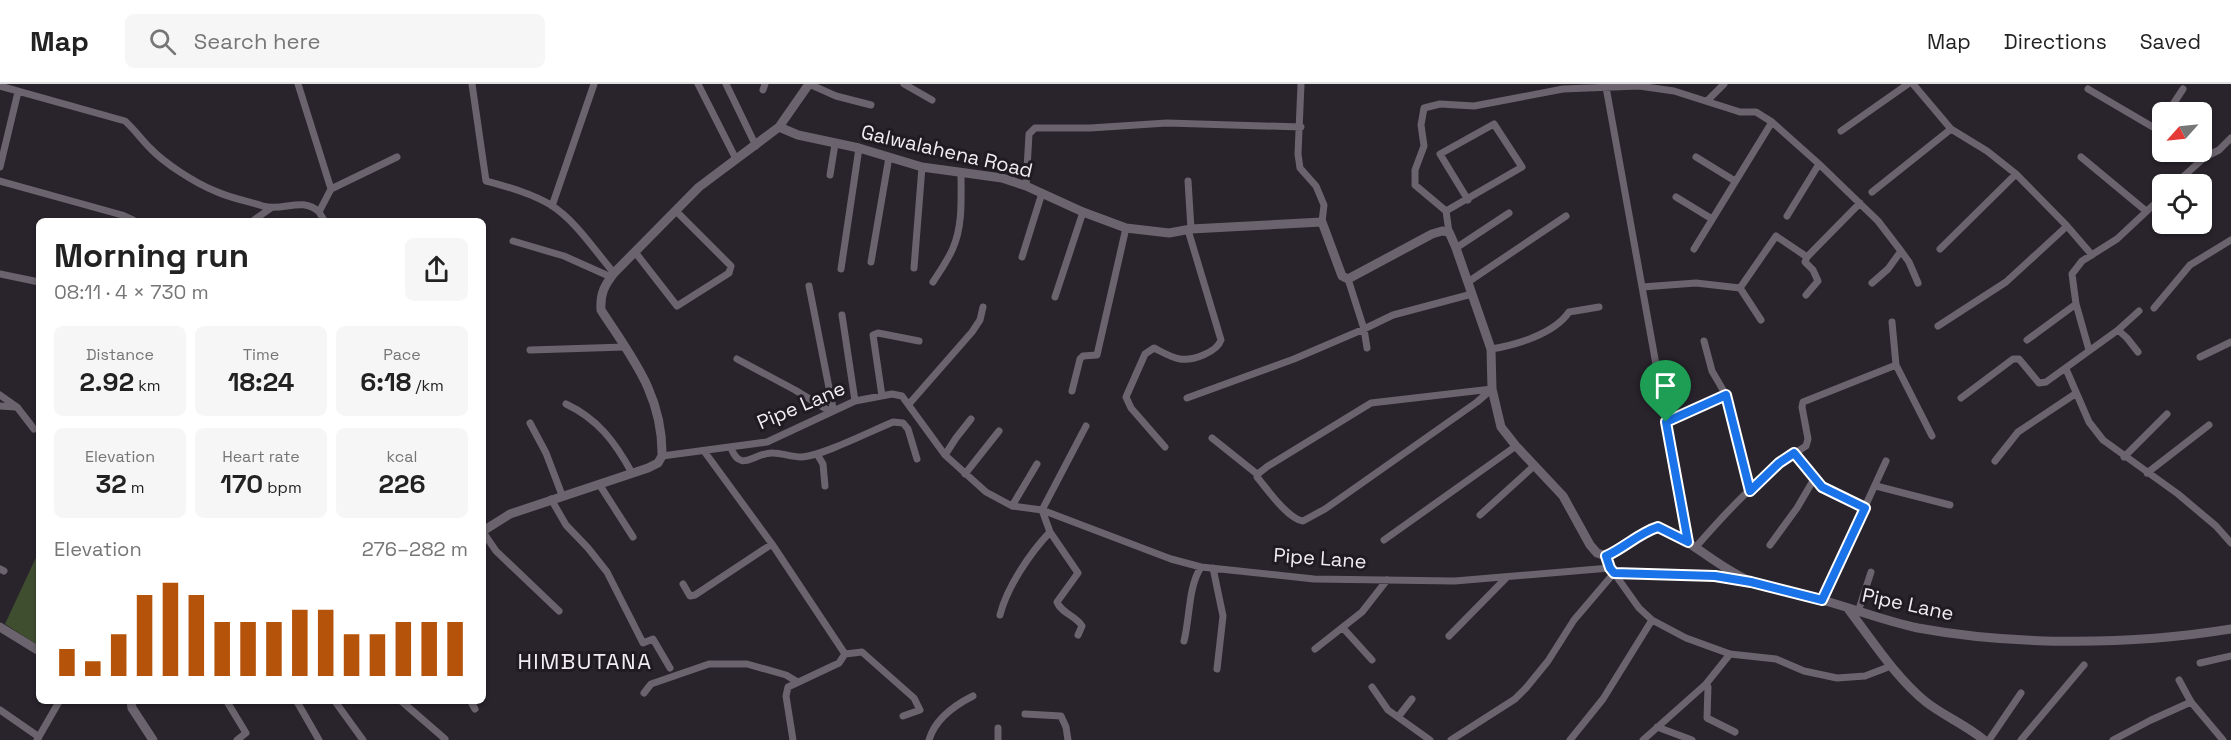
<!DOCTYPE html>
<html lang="en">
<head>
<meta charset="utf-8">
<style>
  body { margin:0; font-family:"Space Grotesk",sans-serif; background:#f6f6f6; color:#222; height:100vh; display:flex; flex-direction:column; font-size:22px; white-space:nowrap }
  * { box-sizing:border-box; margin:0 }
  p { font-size:20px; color:#767676 }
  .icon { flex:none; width:33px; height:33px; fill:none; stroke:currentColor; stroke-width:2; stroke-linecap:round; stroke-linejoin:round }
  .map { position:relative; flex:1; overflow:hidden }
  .sheet { position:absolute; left:36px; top:134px; width:450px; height:486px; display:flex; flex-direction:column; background:#fff; border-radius:9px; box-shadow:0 2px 4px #0004 }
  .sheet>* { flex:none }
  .needle { width:39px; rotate:243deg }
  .fabs { position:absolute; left:2152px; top:18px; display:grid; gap:12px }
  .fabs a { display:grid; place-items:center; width:60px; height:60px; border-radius:9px; background:#fff; box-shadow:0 2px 4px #0004; font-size:30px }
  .pin { position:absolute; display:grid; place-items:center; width:51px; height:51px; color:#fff; margin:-62px -26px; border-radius:50% 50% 50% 0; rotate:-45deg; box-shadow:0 0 6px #0007 }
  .pin .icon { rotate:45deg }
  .round { display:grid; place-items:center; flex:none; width:63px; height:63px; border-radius:9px; background:#f6f6f6 }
  .headline { display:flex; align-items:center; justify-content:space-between; height:102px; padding:0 18px }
  h1 { font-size:33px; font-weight:700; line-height:45px }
  .stats { display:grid; grid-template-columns:repeat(3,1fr); gap:9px; height:102px; padding:6px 18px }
  .stats div { display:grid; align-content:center; border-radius:9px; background:#f6f6f6; text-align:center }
  .stats b { font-size:26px; font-weight:700 }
  .stats small { font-size:16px; font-weight:400 }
  .stats p { font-size:16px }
  .chart { height:168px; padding:12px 18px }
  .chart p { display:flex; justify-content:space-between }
  .chart svg { width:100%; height:108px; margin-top:6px; stroke:#b45309; stroke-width:6 }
  header { display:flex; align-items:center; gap:36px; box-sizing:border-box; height:84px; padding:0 30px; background:#fff; border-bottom:2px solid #e0e0e0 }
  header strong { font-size:28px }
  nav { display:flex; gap:33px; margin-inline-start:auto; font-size:21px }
  .search { width:420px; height:54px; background:#f6f6f6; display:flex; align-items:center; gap:15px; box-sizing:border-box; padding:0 21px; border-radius:9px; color:#767676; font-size:22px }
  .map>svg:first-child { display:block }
  .green { fill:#404e30 }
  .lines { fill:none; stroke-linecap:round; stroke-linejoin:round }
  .street { stroke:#6b636d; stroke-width:7 }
  .secondary { stroke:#6b636d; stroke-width:9 }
  .route-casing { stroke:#fff; stroke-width:12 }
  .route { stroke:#1a73e8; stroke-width:8 }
  .labels { text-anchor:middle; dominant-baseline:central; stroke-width:6; stroke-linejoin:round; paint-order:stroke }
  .street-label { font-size:20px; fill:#f0ecf1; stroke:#201a22 }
  .quarter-label { font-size:22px; letter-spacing:1.5px; fill:#f0ecf1; stroke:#201a22 }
</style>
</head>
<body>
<header>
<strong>Map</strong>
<div class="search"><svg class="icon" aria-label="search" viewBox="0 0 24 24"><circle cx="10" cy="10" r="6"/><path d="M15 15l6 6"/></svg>Search here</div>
<nav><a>Map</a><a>Directions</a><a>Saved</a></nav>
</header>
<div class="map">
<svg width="2231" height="656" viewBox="0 0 2231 656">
  <rect width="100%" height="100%" fill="#29232b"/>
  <path class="green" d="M39,467V562L5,540Z"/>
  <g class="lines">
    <path class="street" d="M298,0L331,105
      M472,0L486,97C508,103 531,109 551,121C576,137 595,167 614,189
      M698,0L736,75
      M726,0L756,62
      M809,0L836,12L871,21
      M904,0L932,16
      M1301,0L1298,70L1300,84L1316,102L1324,121L1322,138
      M1913,0L1951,45L1987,67L2016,90L2067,142L2092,171
      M0,2L125,37C135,46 141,55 150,64C164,79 195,99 215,107C230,114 247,117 263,122C283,128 302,112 319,128
      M1606,3L1688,458
      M2088,5L2163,49
      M763,6L765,0
      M1707,17L1724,0
      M2168,28L2183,5
      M2158,46L2163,37
      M1841,47L1908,0
      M2196,68L2205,73
      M1696,73L1735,97
      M2081,73L2146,127
      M0,83L18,8
      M830,91L835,60
      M0,97L122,131L133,136
      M1188,97L1191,145
      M2175,100L2205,73L2219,66L2231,54
      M1026,102L1029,50L1035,44H1090L1167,39L1301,43
      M1872,108L1951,45
      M1676,113L1712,135
      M552,122L594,0
      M1446,127L1522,83L1494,40L1440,70L1468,116
      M1787,132L1819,80
      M254,136L271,124
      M324,136L319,128L331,105L397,73
      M1449,148L1446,127L1415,101V86L1424,62L1421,41L1424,24L1440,20L1474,22L1563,5L1639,2L1674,7L1740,28H1756L1772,38L1819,80L1878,137L1901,167L1888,185L1872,199
      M513,157L564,172L611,193
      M1456,164L1509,129
      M1694,165L1772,38
      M1940,165L2016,90
      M1901,167L1909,178L1918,199
      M635,168L677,222L729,189L731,182L677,128
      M1022,173L1042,109
      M871,178L889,73
      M914,184L922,83
      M841,185L859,64
      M0,190L39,198
      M1348,195L1364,245L1367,264
      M933,198C940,187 948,176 953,164C963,141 961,114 961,88
      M1468,198L1566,132
      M1642,203L1696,199L1740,204L1761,236
      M1740,204L1776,152L1807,173
      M1806,211L1818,197L1813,186L1805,178L1807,173L1860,119
      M1055,213L1083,128
      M2154,224L2190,181L2231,156
      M842,231L855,317
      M1938,242L2006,198L2067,142
      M2118,246L2139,227
      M2027,256L2076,220
      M1704,257L1712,287L1726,311L1750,407
      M1491,265C1516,261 1554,250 1569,228L1599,223
      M530,266L625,263
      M2089,266L2076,220L2072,190L2082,177L2117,155L2163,112
      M2200,273L2231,258
      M737,275L795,306L831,328L833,324L809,202
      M1896,281L1932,352
      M2066,285L2089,338L2103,356L2178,410L2216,442L2231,459
      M1492,305L1477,318L1325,425L1303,437C1288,435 1267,405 1257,393L1259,389L1268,382L1371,319Z
      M1072,307L1080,275L1083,272L1097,271L1126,144
      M0,311L17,323L34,345
      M882,312L873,251L878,249L919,257
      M1187,314L1294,275L1364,245L1393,231L1472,210
      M1961,314L2013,275H2019L2039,299L2046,298L2118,246L2127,254L2138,268
      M566,320C598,335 615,358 632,389
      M909,320L972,248L980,236L983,223
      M0,322L15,323
      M1666,338L1726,311
      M530,339L546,369L562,411
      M1212,354L1257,390
      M1165,363L1131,324L1126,313L1145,270L1154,264C1162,268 1172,274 1180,275C1193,277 1217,268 1221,256L1188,146
      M731,364C741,390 754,368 773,369C782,369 791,373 801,373C822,372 871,347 893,338L903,339L908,345L917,375
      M704,367L772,460L845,570L839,579L788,603L786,612L793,656
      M1794,369L1822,403L1865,424
      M817,370L823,380L825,402
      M945,371L956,354L971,335
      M662,372L767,358L855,317L892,310L902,312L945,371L986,408L1012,422L1042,426L1171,475L1201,483L1314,495L1455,497L1610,484L1614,489L1715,492L1742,496
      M2124,373L2167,330
      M1995,377L2018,348L2075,310
      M2147,389L2209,341
      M965,390L999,347
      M599,400L633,453
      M1876,402L1950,421
      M551,415L566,441L588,464L607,488L643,559L653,555L670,584
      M1012,422L1037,380
      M1480,431L1534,382
      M483,448L496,467L559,527
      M1050,448L1042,426L1086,342
      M1384,456L1516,362
      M1770,461L1797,424L1814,395
      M1695,464C1728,426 1763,388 1806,362L1808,355L1802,323L1803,318L1896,281L1892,238
      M1213,484L1223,532L1217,585
      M0,485L4,487
      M683,500L690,512L695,511L772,460
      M1822,516L1886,377
      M1858,528L1871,488
      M1000,531C1007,503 1030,469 1050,448L1078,489L1057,518C1061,529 1076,532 1082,542L1078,551
      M1343,544L1372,576
      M1449,552L1507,493
      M1184,557C1190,534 1188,503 1201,483
      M1315,565L1362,528L1387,496
      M845,570L862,568L914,614L920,626L903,632
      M2200,579L2231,572
      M2179,596L2191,618L2223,656
      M1706,600L1708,603L1707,634L1735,648
      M1372,603L1388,626L1430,656
      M644,609L651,600L709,580H747L786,591L796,597
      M226,616L246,649L237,656
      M296,616L319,656
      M334,616L363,656
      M400,616L445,655
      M470,616L475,625
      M0,626L39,653
      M1025,630L1061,632L1066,643L1068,656
      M1398,633L1412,615
      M1657,643L1692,656
      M998,644V656
      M37,656L60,616
      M929,656C935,635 953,622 973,612
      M1451,656L1515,615L1526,604L1548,577L1574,536L1614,489L1639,524L1652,536L1686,554L1730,570L1776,575L1804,587L1837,594L1865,592L1891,582
      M1570,656L1603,615L1652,536
      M1643,656L1706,600L1730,570
      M1989,656L2021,609
      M2021,656L2084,581
      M2113,656L2151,636L2191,618"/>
    <path class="secondary" d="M779,43L798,51L859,64L922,83L1002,94L1026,102L1083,128L1126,144L1169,149L1191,145L1322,138L1342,192L1348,195L1432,150L1442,147L1449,148L1456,164L1491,265L1492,305L1501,343L1516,362L1563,412L1590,461L1597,469L1606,472C1624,464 1639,449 1658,443C1692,456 1718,484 1752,498C1774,507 1799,509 1822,516C1855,525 1885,537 1918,544C2015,562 2134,561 2231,545
      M483,447L510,430L648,384L658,379L662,372C663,311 632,274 601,226C600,210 604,202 614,189L699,103L779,43L809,0
      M1849,526C1871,555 1897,595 1926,618C1944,632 1966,641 1984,656
      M0,543L39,567
      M131,617L132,624L153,656"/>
  </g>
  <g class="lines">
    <g class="route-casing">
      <path id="route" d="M1726,311L1750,407L1779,379L1794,369L1822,403L1865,424L1822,516L1751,498L1715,492L1614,489L1610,484L1606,472C1624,464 1639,449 1658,443L1688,458L1666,338Z"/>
    </g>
    <use href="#route" class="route"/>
  </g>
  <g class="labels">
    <g class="street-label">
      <text transform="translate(947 67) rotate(13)">Galwalahena Road</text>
      <text transform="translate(801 321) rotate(-23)">Pipe Lane</text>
      <text transform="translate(1320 474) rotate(4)">Pipe Lane</text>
      <text transform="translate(1908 520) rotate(12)">Pipe Lane</text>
    </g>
    <g class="quarter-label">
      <text x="585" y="577">HIMBUTANA</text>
    </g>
  </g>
</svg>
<div class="fabs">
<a><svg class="needle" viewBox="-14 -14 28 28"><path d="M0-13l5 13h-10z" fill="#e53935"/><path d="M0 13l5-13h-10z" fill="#767676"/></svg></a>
<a><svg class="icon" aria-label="locate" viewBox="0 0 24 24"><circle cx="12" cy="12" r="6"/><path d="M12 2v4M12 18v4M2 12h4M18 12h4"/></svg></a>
</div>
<div class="pin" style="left:1666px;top:338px;background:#1e9e55"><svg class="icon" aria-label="arrive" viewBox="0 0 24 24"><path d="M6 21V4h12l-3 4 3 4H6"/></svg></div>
<section class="sheet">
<div class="headline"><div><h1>Morning run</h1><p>08:11 · 4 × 730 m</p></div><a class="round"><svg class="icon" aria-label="share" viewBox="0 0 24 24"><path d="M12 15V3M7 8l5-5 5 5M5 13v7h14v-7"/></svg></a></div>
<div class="stats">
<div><p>Distance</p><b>2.92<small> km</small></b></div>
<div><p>Time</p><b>18:24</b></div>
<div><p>Pace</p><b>6:18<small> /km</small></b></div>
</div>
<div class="stats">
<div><p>Elevation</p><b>32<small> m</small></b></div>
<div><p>Heart rate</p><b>170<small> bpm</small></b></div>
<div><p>kcal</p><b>226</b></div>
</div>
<div class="chart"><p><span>Elevation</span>276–282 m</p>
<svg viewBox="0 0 160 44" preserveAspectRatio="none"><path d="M5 44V33M15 44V38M25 44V27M35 44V11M45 44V6M55 44V11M65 44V22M75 44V22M85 44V22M95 44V17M105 44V17M115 44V27M125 44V27M135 44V22M145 44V22M155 44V22"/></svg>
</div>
</section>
</div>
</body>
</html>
